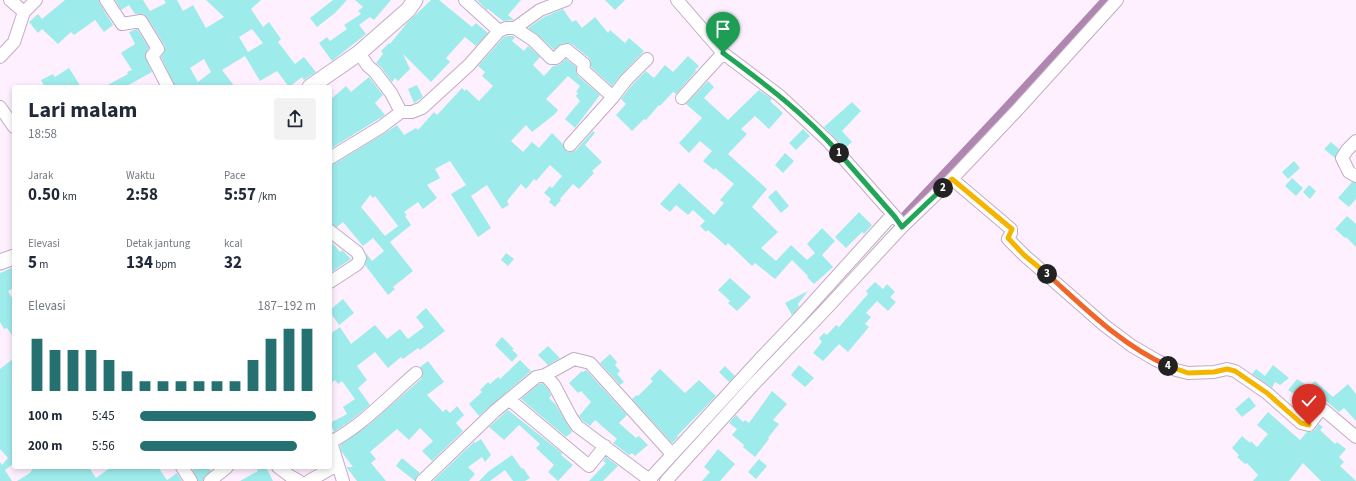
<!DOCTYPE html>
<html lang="id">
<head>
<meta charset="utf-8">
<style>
  body { margin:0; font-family:"Source Sans 3",sans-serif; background:#f2f2f3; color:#1f2937; height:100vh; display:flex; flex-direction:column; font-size:15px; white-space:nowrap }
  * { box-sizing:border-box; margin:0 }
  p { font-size:13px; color:#747a83 }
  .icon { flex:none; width:22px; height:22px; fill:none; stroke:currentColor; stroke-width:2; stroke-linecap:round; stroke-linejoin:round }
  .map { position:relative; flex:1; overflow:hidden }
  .panel { position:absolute; left:12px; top:85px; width:320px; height:384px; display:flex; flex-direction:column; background:#fff; border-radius:4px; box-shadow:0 2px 6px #0003 }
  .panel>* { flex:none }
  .pin { position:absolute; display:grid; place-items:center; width:34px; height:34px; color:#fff; margin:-41px -17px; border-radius:50% 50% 50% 0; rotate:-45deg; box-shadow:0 0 4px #0007 }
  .pin .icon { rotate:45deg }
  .km { position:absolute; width:20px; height:20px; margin:-10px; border-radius:50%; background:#222; color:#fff; font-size:11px; line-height:20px; text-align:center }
  .round { display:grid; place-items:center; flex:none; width:42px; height:42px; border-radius:4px; background:#f2f2f3 }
  .summary { display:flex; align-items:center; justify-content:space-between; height:68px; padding:0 16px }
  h1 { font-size:22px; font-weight:700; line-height:30px }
  .figures { display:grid; grid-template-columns:repeat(3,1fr); gap:6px; height:68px; padding:4px 16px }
  .figures div { display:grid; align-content:center }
  .figures b { font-size:17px; font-weight:700 }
  .figures small { font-size:11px; font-weight:400 }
  .figures p { font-size:11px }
  .chart { height:112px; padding:8px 16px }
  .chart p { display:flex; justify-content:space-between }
  .chart svg { width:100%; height:72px; margin-top:4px; stroke:#257071; stroke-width:6 }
  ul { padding:0 16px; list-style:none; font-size:13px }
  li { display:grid; grid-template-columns:64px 48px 1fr; align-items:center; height:30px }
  li i { height:10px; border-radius:5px; background:#257071 }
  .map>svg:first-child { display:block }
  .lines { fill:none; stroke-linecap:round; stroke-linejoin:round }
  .canal { stroke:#ae86af; stroke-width:11 }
  .building { fill:#9eebec; fill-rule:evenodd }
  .minor-casing { stroke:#c2acc2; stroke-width:14 }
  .tertiary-casing { stroke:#c2acc2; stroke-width:17 }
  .minor { stroke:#fff; stroke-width:12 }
  .tertiary { stroke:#fff; stroke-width:15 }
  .split-1-casing { stroke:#fff; stroke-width:8 }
  .split-2-casing { stroke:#fff; stroke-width:8 }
  .split-3-casing { stroke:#fff; stroke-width:8 }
  .split-4-casing { stroke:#fff; stroke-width:8 }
  .split-5-casing { stroke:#fff; stroke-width:8 }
  .split-1 { stroke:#22a559; stroke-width:5 }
  .split-2 { stroke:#22a559; stroke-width:5 }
  .split-3 { stroke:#f5b400; stroke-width:5 }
  .split-4 { stroke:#f0652b; stroke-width:5 }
  .split-5 { stroke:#f5b400; stroke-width:5 }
</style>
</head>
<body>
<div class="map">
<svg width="1356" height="481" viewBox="0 0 1356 481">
  <rect width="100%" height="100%" fill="#fef0fe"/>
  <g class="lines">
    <path class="canal" d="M906,216L1002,114L1107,0"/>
  </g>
  <path class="building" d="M65,0H99L100,4L113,25L104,32L95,20L74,35L71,32L58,44L42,29L38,33L29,22L38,14L42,19Z
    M115,0H143L150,11L166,3L164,0H177L183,11L193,5L206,28L224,17L206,0H261L251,9L263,27L269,22L281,39L278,42L295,64L304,57L316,72L304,80L302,77L289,87L277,71L260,81L245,56L222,70L235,87H175L161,57L165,50V46L147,17L144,14H135L129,5L121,10ZM252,29L263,43L248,52L239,37ZM204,59L211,72L198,82L190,68Z
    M333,0H347L335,13L317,27L310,18Z
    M355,0H391L374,20L370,17L359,25L366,34L332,61L319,43L327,37L330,41L347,29L344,25L361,14L358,11L363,7Z
    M431,0H439L472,27L476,23L488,33L476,46L465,37L446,58L450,62L431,82L403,54L410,69L398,81L395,78L392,82L381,67L376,63L383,54L381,51L389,43L390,44L407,23Z
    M477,0H521L508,15L514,20L503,21L488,9L487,10Z
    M605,0H625L615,10Z
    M563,9L572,22L576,20L582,28L595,17L608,33L610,30L625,43L629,38L644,51L621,75L612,86L591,67V62L589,58L572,44L568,43L561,44L554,50L538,35L528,28L544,17Z
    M137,29L149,48L145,56L152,72L125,87H104L128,74L127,72L132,70L121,53L135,44L129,32Z
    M508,36H513L515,37L512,41L524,51L528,46L540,57L533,65L544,76L553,66L559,65L566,59L576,67V72L578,76L600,95L575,128L565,119L580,101L576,96L578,93L576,92L580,86L568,76L546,99L558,110L555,114L532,132L526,125L511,141L523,152L532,142L539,148L552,133L563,144L565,150L568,152H572L576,150L593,131L595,133L585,145L602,162L592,171L594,173L579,189L573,184L560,199L561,200L555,207L549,202L551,199L544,193L550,186L552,188L562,176L550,165L536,181L534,179L526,189L521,184L507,201L509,205L502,209L487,185L471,196L491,228L478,237L451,194L466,185L450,161L435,169L440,178L427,185L437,198L423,209L418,202L404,212L407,215L405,216L411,225L390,242L413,271L393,287L395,289L388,295L365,265L367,258L366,253L372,261L384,251L373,238L363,246L343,222L337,227L330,224V165L334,164L385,133L397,125L404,135L416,128L418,130L434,112L437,115L462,88L465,91L466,89L479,101L493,86L482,76L485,72L478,66L504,37ZM370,195L373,198L375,196L398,226L385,236L361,207Z
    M688,56L699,66L695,70L696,71L676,94L673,92L660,106L659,105L646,120L644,119L632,131L616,115L626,104L621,99L632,85L646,71L654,78L665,65L673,72Z
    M69,68L81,87H45L41,80L53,74L55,77Z
    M369,77L383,95L375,103L385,115L330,149V100L346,86L351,92Z
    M708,81L714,87L704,98L728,120L759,90L772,99L770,101L783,113L769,129L755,116L741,129L747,134L728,154L767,189L752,207L778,232L761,248L776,261L791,245L807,260L815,253L807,244L822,228L835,241L822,255L833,267L814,284L807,277L808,276L792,260L775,279L755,263L752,266L728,243L726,246L708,230L706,232L700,226L705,221L693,210L688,215L676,205L670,212L660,204L679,183L714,215L724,203L720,200L734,184L715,168L714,170L703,161L712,151L700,141L689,153L679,143L702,118L686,104Z
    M417,85L423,97L414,103L408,89Z
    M852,102L861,111L842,131L852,142L845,148L824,127Z
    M803,129L810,136L796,150L789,143Z
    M1331,142L1339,149L1335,158L1324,149Z
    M785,153L794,161L783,173L775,165Z
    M1294,161L1300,168L1288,179L1282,172Z
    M1292,178L1303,188L1296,196L1285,186Z
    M1352,182L1356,183V199L1349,207L1338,198Z
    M1309,185L1316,191L1310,199L1303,192Z
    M776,190L789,206L781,213L768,197Z
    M859,212L872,225L864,234L862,232L846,248L835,237Z
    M1347,216L1356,224V247L1346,237L1345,238L1335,229Z
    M330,240L340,252L342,250L351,259L330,273Z
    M506,253L514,259L508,266L501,260Z
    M14,267V288L8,291L14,302V338L7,328L4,329L0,322V273Z
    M730,278L751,297L737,311L728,303L730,301L718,290Z
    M875,282L883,289L887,284L895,292L890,297L896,302L888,311L877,301L866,313L871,317L865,324L869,327L848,352L839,344L823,361L813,353L822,342L819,338L824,333L827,335L836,325L839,327L868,294L866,291Z
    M808,291L798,304L799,307L792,315L785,303Z
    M343,299L354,313L339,325L330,312V310Z
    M426,308L445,331L420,350L418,348L403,359L401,357L388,368L375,352L357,366L367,380L358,388L370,405L350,421L334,432L330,423L347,414L343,407L355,399L342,381L338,384L335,380L330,384V334L340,327L351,344L375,325L387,339L400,329L408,339L424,327L416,317Z
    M502,337L514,349L512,350L518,355L512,362L495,345Z
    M548,346L560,358L548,365L538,355Z
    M610,354L617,362L615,365L620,371L617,374L624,382L620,385L600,363Z
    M14,358V466L13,464L5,470L12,481H0V462L2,465L8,458L0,449V369Z
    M520,360L531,371L479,416L469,404L482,392L480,390L488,382L490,384L498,377L500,379Z
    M428,361L444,382L427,395L443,412L446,409L450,413L457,406L464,415L456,423L463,431L432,461L422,451L433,441L420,428L409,440L397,429L370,452L376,459L371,463L386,481H357L347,468V467H353L341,451L340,445L370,424L421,379L423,372L420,367Z
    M799,365L814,378L805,387L791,375Z
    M1273,365L1289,378L1280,385L1275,382L1272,388L1252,374L1256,369L1265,376Z
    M725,366L735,376L729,382L719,372Z
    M660,369L685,393L699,380L716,396L677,436L678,437L672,443L632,399L637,395L638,396L653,381L650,379Z
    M586,370L627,415L619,423L636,438L639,436L648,445L635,456L632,453L629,455L613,443L617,439L595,420L590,426L583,421L579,416L591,402L581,391L578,393L569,383L582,371L583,372Z
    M1297,379L1317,392L1311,385L1315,381L1333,397L1348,384L1356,394V421L1344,408L1339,412L1325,400L1322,402L1317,403L1314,405L1306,416L1296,408L1303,399L1288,390Z
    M542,383L548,389L551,396L549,398L556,405L572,432L566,437L521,399L539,384Z
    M772,391L787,404L773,420L779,424L768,438L769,439L755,457L743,447L744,445L732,435L737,429L729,423L736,415L743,422L745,420L749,423Z
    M1249,397L1256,406L1242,417L1235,409Z
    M508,410L562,453L561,455L573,465L558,481L548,472L554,465L536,448L540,444L519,425L504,440L489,427Z
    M1268,412L1300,440L1307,432H1311L1315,430L1319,424L1323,427L1320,430L1335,444L1337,442L1346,449L1339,457L1344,462L1340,466L1356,481H1321L1303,463L1289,481H1253L1258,475L1247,463L1245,464L1237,457L1239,455L1232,448L1242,436L1250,443L1251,441L1257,447L1268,434L1257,425Z
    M481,439L491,455L485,462L482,457L468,467L475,474L469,481H433L474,442L475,443Z
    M718,449L735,464L720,481H702L710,472L704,467Z
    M512,455L522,469L523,468L530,478L525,481H513L505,470L490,481H479L489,471Z
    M606,457L618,466L603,481H589L606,463L603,461Z
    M402,458L420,473L417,476L415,481L396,466Z
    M759,459L767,466L756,479L748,472Z
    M34,467H89L96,478L111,467H158L167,480L177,473L182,481H17L30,473Z
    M194,467H208L211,471L205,476L203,481H198L192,468Z
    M256,467H266L273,481H240L258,471Z"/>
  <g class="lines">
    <g class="minor-casing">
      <path id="minor" d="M106,0L122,24L141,21L158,49L152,56L168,87
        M465,0L499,31
        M677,0L723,53L780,96L829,142L898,220
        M24,12L36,0
        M515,28L533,40L551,58H556L563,51L567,50L584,64L583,70L613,97L626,80L647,59
        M0,57L14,42L24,12L10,0
        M682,98L723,53
        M0,107L14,127
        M401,112H412L422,108L469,65L499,31L506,28H515L540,10L566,0
        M1356,141L1347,150L1342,158L1349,172L1356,176
        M570,145L613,97
        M330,158L381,127L401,112L391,93L375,72L368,66L359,53
        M952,179L1011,229V233L1008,239L1024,255L1104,325L1132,346L1156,360L1176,370L1188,373L1214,372L1227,369L1235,371L1267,393L1301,423L1309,425L1320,410H1324L1356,437
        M330,231L357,252L360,258L358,263L356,265L330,282
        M545,375L554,385L571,417L577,426L651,481
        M510,400L589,466L605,446
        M330,439L343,481
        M331,442C364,424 388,397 416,373
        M182,467L191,481
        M278,467L290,476L299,481
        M210,481L227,467
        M309,481L337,465
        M422,481L495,411L536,377L545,375L574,359L590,363L672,454
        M648,481L760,359L798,319L893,214
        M666,481L753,385L825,310L902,227L952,179L1020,107L1117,0"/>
    </g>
    <g class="tertiary-casing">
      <path id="tertiary" d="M310,87L359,53L408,10L415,0
        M0,262L14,257"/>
    </g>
    <use href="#minor" class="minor"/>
    <use href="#tertiary" class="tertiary"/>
  </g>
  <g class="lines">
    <g class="split-1-casing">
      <path id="split-1" d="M723,53C764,83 805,114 839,153"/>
    </g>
    <g class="split-2-casing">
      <path id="split-2" d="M839,153L895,217L902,227L943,188"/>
    </g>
    <g class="split-3-casing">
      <path id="split-3" d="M943,188L952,179L1012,229L1008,238L1024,255L1047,274"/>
    </g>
    <g class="split-4-casing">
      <path id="split-4" d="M1047,274C1085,308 1121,345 1168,366"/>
    </g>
    <g class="split-5-casing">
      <path id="split-5" d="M1168,366L1188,373L1214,372L1227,369L1235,371L1267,393L1301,423L1309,425"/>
    </g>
    <use href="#split-1" class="split-1"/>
    <use href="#split-2" class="split-2"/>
    <use href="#split-3" class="split-3"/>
    <use href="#split-4" class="split-4"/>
    <use href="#split-5" class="split-5"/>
  </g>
</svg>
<div class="pin" style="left:723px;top:53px;background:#1e9e55"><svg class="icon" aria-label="arrive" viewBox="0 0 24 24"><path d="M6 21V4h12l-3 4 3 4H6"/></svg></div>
<div class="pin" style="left:1309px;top:425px;background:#d93025"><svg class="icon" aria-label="check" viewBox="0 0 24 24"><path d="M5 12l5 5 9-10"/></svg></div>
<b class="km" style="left:839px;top:153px">1</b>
<b class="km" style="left:943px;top:188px">2</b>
<b class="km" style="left:1047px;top:274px">3</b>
<b class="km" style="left:1168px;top:366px">4</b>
<section class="panel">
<div class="summary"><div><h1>Lari malam</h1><p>18:58</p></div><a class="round"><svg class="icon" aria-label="share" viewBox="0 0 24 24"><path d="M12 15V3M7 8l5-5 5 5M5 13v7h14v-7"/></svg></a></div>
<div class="figures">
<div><p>Jarak</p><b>0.50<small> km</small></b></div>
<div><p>Waktu</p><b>2:58</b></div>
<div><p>Pace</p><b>5:57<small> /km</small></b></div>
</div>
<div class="figures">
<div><p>Elevasi</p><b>5<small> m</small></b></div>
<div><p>Detak jantung</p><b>134<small> bpm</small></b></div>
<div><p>kcal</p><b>32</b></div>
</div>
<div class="chart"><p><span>Elevasi</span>187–192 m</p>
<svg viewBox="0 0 160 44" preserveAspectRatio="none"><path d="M5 44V12M15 44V19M25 44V19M35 44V19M45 44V25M55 44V32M65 44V38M75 44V38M85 44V38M95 44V38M105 44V38M115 44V38M125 44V25M135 44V12M145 44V6M155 44V6"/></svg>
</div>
<ul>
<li><b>100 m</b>5:45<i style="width:100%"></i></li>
<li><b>200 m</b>5:56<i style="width:89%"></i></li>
</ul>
</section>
</div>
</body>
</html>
